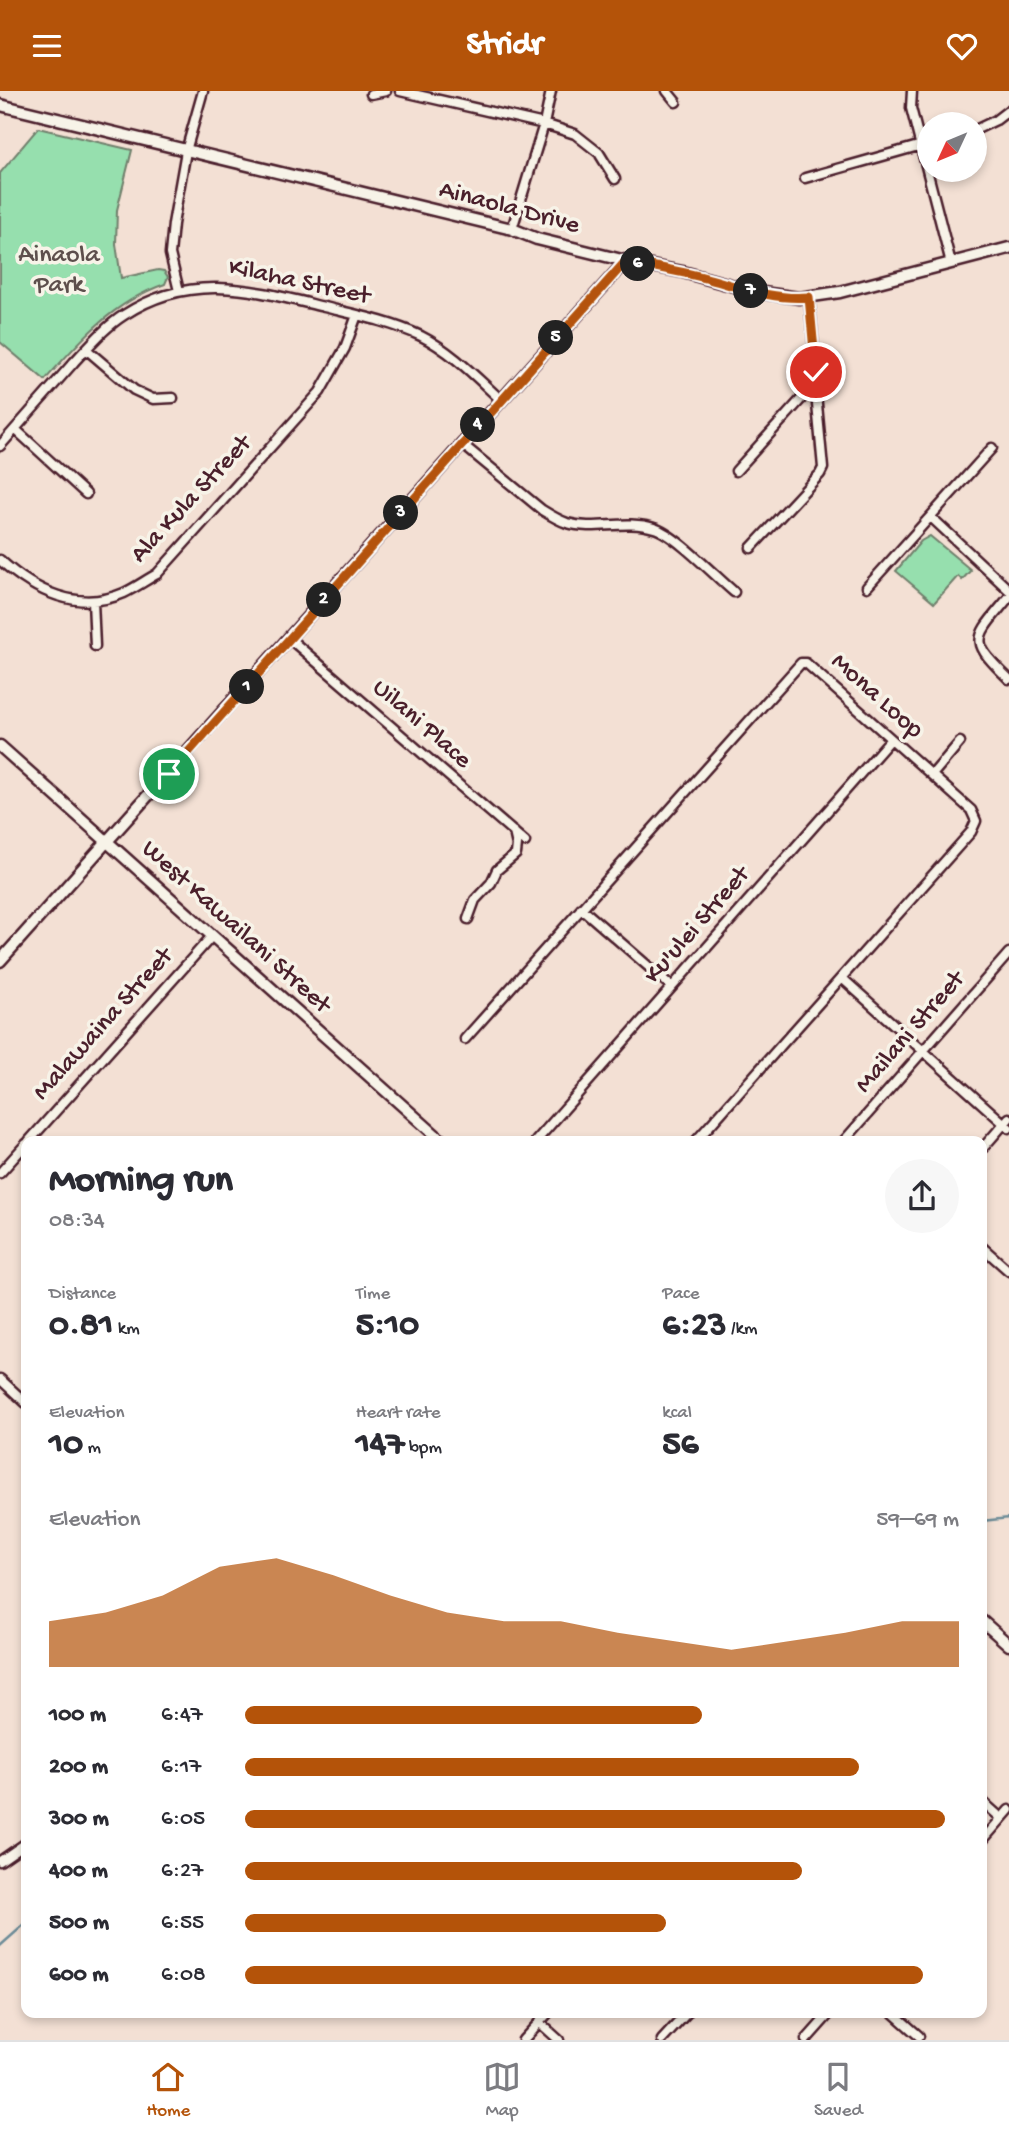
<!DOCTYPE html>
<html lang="en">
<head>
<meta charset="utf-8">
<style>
  body { margin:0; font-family:"Gochi Hand",sans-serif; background:#f7f7f7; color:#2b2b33; height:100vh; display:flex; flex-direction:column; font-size:26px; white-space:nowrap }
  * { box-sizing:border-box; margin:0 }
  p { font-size:23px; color:#7c7c81 }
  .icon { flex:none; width:38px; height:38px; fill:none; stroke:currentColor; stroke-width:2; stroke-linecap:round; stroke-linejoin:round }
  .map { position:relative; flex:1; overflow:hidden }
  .sheet { position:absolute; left:21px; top:1045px; width:966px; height:882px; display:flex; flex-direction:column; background:#fff; border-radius:14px; box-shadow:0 4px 10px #0003 }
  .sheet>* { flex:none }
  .needle { width:46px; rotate:226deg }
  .buttons { position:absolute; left:917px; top:21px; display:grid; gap:14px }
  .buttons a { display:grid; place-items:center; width:70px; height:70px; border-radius:50%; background:#fff; box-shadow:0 4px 10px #0003; font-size:35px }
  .pin { position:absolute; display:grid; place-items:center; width:60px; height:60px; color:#fff; margin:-30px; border:4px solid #fff; border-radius:50%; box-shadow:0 2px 7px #0007 }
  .km { position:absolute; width:35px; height:35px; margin:-18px; border-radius:50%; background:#222; color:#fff; font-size:19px; line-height:35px; text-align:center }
  .round { display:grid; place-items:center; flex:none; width:74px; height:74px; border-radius:37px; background:#f7f7f7 }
  .summary { display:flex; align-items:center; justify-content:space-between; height:119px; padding:0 28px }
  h1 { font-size:38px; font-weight:700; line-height:52px }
  .figures { display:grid; grid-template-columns:repeat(3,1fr); gap:10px; height:119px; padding:7px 28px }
  .figures div { display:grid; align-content:center }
  .figures b { font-size:35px; font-weight:700 }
  .figures small { font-size:19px; font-weight:400 }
  .figures p { font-size:19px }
  .chart { height:196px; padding:14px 28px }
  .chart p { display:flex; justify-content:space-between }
  .chart svg { width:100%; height:126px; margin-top:7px; fill:#b45309; opacity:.7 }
  ul { padding:0 28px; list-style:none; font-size:23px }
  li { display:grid; grid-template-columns:112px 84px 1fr; align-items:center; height:52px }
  li i { height:18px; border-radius:9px; background:#b45309 }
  header { display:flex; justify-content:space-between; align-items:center; height:91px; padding:0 28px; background:#b45309; color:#fff; font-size:32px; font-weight:700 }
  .dock { display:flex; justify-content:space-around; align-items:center; height:98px; border-top:2px solid #e1e1e2; background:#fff; font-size:19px; color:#7c7c81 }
  .dock a { display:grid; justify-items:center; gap:4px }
  .dock .selected { color:#b45309 }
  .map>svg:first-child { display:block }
  .green { fill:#96dfae; stroke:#707f6c; stroke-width:2 }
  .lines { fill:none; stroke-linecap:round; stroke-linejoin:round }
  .stream { stroke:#6d8c98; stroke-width:2.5 }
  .minor-casing { stroke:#4a1f2b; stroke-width:13 }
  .tertiary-casing { stroke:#4a1f2b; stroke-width:15 }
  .minor { stroke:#f7f3e8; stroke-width:8 }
  .tertiary { stroke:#f7f3e8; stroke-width:10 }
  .route-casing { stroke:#fff; stroke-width:14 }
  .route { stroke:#b45309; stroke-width:9 }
  .labels { text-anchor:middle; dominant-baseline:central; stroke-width:7; stroke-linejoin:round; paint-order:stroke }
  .street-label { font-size:26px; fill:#4a1f2b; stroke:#f7f3e8 }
  .park-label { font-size:26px; fill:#5d4f4c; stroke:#f7f3e8 }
</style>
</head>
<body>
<header><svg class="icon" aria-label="menu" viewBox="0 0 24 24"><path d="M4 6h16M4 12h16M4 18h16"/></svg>Stridr<svg class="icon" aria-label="heart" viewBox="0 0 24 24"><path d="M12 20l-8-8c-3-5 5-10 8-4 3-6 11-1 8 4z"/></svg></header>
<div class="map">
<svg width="1009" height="1949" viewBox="0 0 1009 1949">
  <rect width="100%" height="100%" fill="#f3e0d4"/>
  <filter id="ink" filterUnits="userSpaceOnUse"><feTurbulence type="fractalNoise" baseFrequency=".0143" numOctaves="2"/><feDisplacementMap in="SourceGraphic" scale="14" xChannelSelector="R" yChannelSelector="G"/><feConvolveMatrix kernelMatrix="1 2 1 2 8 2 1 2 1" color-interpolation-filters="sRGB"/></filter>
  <g filter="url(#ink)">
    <path class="green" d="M38,37L132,59L117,119L116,153L121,187L158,179L164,180L168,186L165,193C113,211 80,249 45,289L0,251V82Z
      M930,445L971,479L962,489L958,485L934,512L896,480L921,450Z"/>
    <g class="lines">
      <path class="stream" d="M982,1430L1009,1427
        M0,1855L26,1832"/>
      <g class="minor-casing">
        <path id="minor" d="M400,0L544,33L575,43L599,62L615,88
          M667,0L676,11
          M912,0L911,17L951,172
          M371,3L386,0
          M975,39L996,29L1009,19
          M805,87L929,52
          M512,138L544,33L551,0
          M179,200L170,163L173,133L186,60L203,0
          M86,258L134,299L153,308L173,307
          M15,338L86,403
          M462,353L542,419C550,424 558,429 567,432C595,440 625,428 654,437C675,443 715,485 734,501
          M0,355C25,327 49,299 74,271C90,254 105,236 124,224C191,180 254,199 324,216C357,224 391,231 421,245C451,260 476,286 500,308
          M736,380L813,295L816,280L809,206
          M931,426L1009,499
          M751,457L820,383L823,377L815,292
          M0,469C34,500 78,522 124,502C135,497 146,489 157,483L320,301L345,257L357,224
          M867,496L992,357
          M1009,506C975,548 967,548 1009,588
          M93,510L95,555
          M290,548L525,751
          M932,684L960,651
          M581,817L672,896
          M468,828L475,809L491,792L497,779L516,763L517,754L514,741
          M842,887L1009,1037
          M465,948L801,572H806L971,719L976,730L971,741L696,1050
          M29,1050L212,845
          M536,1050L891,648
          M844,1050L1009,862
          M982,1058L1009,1027
          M0,1082L26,1053
          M982,1156L1009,1180
          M0,1288L26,1312
          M982,1710L1001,1727
          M982,1750L1009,1719
          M0,1770L26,1752
          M893,1922L919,1945
          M539,1931L559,1949
          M523,1949L548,1922
          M662,1949L687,1922
          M806,1949L830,1922"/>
      </g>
      <g class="tertiary-casing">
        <path id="tertiary" d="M0,14L512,138L537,148L626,170L683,181L756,201L799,207L840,201L1009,157
          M0,655L442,1050
          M0,870L626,170
          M982,1530L1009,1554"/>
      </g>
      <use href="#minor" class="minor"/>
      <use href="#tertiary" class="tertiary"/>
    </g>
  </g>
  <g class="lines" filter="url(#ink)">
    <g class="route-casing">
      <path id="route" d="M169,683L626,170C645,174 665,178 685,182C726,190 766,210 809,206L816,281"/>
    </g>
    <use href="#route" class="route"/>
  </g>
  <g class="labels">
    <g class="street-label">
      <text transform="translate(509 118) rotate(15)">Ainaola Drive</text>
      <text transform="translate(299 192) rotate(12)">Kilaha Street</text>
      <text transform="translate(192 409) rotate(-47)">Ala Kula Street</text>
      <text transform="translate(876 606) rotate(42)">Mona Loop</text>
      <text transform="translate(421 634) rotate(41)">Uilani Place</text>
      <text transform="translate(698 835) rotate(-49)">Ku'ulei Street</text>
      <text transform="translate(235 837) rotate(42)">West Kawailani Street</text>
      <text transform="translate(104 934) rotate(-48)">Malawaina Street</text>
      <text transform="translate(911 942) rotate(-49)">Mailani Street</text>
    </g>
    <g class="park-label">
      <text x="59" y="165">Ainaola<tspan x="59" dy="30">Park</tspan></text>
    </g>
  </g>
</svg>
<div class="buttons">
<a><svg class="needle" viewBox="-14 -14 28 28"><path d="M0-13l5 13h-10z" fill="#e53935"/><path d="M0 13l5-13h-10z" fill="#7c7c81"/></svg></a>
</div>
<div class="pin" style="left:169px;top:683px;background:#1e9e55"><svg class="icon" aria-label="arrive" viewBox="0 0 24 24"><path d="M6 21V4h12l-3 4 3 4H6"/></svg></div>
<div class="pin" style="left:816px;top:281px;background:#d93025"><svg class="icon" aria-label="check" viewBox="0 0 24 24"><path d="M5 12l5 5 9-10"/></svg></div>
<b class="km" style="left:247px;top:596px">1</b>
<b class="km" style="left:324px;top:509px">2</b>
<b class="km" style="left:401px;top:422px">3</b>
<b class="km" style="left:478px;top:334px">4</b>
<b class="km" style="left:556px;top:247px">5</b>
<b class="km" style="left:638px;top:173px">6</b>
<b class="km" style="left:751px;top:200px">7</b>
<section class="sheet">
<div class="summary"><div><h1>Morning run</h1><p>08:34</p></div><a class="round"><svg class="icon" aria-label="share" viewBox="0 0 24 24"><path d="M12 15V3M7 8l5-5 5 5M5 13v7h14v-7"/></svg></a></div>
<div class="figures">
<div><p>Distance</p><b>0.81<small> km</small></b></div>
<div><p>Time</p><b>5:10</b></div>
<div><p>Pace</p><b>6:23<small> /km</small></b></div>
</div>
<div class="figures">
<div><p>Elevation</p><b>10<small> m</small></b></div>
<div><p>Heart rate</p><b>147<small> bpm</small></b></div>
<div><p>kcal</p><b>56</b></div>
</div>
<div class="chart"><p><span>Elevation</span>59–69 m</p>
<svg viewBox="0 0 160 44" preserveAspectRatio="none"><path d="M0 44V28L10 25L20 19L30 9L40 6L50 12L60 19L70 25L80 28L90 28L100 32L110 35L120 38L130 35L140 32L150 28L160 28V44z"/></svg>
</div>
<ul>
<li><b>100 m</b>6:47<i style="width:64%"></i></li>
<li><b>200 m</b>6:17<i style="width:86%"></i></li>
<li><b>300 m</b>6:05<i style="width:98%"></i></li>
<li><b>400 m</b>6:27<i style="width:78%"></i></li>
<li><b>500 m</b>6:55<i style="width:59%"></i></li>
<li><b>600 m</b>6:08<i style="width:95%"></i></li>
</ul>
</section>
</div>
<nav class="dock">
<a class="selected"><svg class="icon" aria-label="home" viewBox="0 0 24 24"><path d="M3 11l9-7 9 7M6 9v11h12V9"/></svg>Home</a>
<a><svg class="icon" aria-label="map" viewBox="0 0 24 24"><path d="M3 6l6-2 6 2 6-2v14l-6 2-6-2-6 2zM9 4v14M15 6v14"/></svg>Map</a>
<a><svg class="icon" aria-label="saved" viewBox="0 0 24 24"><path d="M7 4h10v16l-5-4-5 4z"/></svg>Saved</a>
</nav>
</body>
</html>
